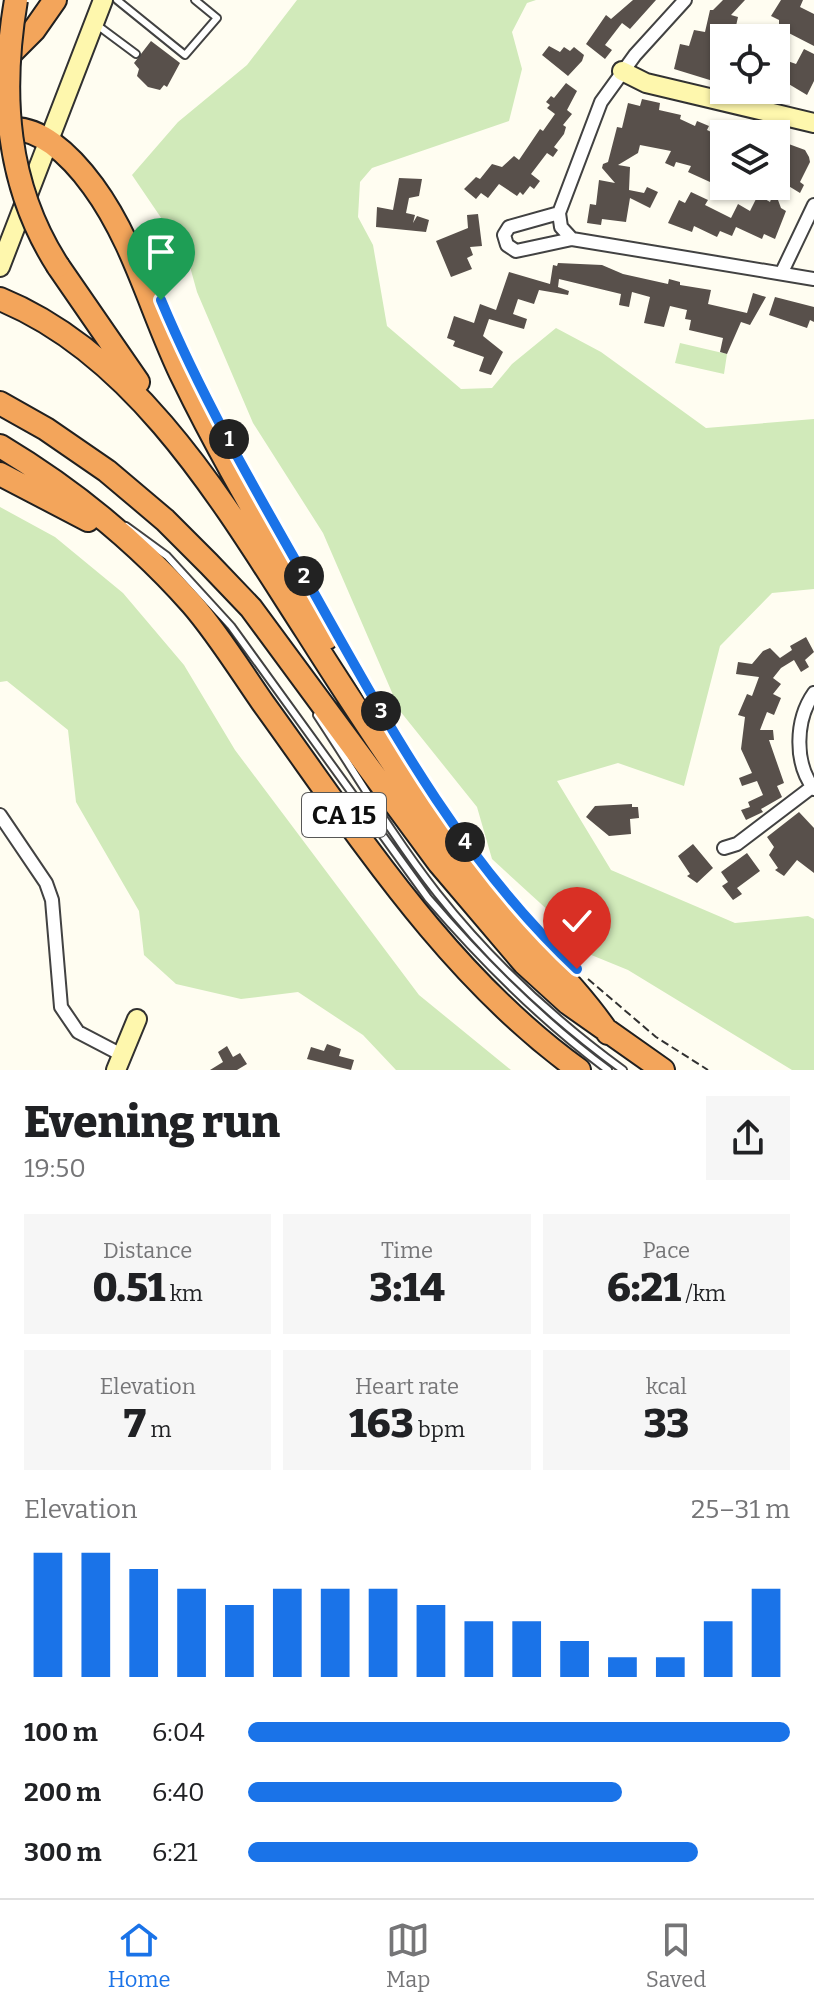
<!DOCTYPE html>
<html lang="en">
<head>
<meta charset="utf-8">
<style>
  body { margin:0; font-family:Bitter,serif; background:#f6f6f6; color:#202124; height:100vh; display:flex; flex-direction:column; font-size:30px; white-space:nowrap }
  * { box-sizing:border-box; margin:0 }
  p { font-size:26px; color:#757577 }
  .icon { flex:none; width:44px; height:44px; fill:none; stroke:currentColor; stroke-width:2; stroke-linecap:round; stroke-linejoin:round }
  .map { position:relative; height:1070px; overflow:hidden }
  .details { display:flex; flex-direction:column; background:#fff; flex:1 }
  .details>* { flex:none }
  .controls { position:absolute; left:710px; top:24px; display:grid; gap:16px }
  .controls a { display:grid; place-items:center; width:80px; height:80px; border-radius:0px; background:#fff; box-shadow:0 2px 6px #0004; font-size:40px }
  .pin { position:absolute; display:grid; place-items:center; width:68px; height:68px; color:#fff; margin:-82px -34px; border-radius:50% 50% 50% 0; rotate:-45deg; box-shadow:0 0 8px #0007 }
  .pin .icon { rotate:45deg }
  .km { position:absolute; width:40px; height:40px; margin:-20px; border-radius:50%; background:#222; color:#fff; font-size:22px; line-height:40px; text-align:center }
  .round { display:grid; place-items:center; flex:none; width:84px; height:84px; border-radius:0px; background:#f6f6f6 }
  .headline { display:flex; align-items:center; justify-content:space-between; height:136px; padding:0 24px }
  h1 { font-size:44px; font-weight:800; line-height:60px }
  .stats { display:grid; grid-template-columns:repeat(3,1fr); gap:12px; height:136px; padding:8px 24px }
  .stats div { display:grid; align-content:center; border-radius:0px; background:#f6f6f6; text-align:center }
  .stats b { font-size:40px; font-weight:800 }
  .stats small { font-size:22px; font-weight:400 }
  .stats p { font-size:22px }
  .chart { height:224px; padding:16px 24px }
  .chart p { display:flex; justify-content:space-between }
  .chart svg { width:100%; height:144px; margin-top:8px; stroke:#1a73e8; stroke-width:6 }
  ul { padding:0 24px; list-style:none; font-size:26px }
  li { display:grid; grid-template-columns:128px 96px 1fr; align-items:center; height:60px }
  li i { height:20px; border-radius:10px; background:#1a73e8 }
  .menu { display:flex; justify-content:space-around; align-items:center; height:112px; border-top:2px solid #e0e0e0; background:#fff; font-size:22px; color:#757577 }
  .menu a { display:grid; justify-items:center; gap:4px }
  .menu .on { color:#1a73e8 }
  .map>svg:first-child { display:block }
  .green { fill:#d1eaba }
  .building { fill:#58504b }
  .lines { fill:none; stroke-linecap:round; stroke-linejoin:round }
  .lane-casing { stroke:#424242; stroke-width:10 }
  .street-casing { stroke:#424242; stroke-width:16 }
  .secondary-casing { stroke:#313131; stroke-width:22 }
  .highway-casing { stroke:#202020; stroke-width:26 }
  .path { stroke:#313131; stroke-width:2; stroke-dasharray:8 4; stroke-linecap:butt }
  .lane { stroke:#fff; stroke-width:6 }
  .street { stroke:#fff; stroke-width:12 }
  .secondary { stroke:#fef7ad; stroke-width:18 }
  .highway { stroke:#f3a55b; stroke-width:22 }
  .highway-bridge-casing { stroke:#202020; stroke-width:26; stroke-linecap:butt }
  .highway-bridge { stroke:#f3a55b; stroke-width:22 }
  .route-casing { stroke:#fff; stroke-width:16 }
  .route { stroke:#1a73e8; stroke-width:10 }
  .labels { text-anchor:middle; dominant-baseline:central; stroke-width:8; stroke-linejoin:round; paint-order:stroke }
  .shield { fill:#fff; stroke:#575757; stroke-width:2 }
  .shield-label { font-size:26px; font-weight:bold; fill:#0f0f0f }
</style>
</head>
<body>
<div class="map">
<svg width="814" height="1070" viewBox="0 0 814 1070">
  <rect width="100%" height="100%" fill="#fffdf1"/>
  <path class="green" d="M297,0H536L527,3L512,32L522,69L509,121L372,168L360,182L358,217L373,245L387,326L461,389L492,388L512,364L556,328L601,352L706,428L814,419V589L772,593L720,646L684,786L618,763L557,781L611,870L735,923L808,916L814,919V1070H792L628,970L584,952L551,913L492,859L477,807L400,711L323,533L253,423L197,292L187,256L132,175L178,122L247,65Z
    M680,343L727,354L724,374L675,363Z
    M0,507L55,537L123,593L184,665L235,750L419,995L511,1070H396L363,1035L298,992L241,999L176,984L144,955L139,911L76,802L68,730L7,681L0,682Z"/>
  <path class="building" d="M633,0H656L630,29L622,23L605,45L612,50L605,59L586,44L606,15L611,19Z
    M723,0H745L731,15L738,17L736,26L730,25L718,72H715L713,81L674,69L680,44L689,46L694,30L705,32L710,10H713Z
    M781,0H803L800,7L814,14V46L779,28V20L771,16Z
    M151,41L180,63L167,87L164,85L160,90L148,87L137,76L139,69L134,63Z
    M549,46L560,52L564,47L570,51L574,47L584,55L582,61L568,76L542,55Z
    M804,49L814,54V81L807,95L782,80L776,93L779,58L796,64Z
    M566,83L577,91L567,110L572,114L563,125L566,127L564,134L554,147L558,150L553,157L547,153L531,174L540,181L534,189L530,186L523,195L520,192L517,196L499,184L488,198L481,193L476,199L464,189L476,177L480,179L492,164L502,167L514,156L519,160L540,129L543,131L555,114L547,108L550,105L546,102L551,96L554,98Z
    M642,99L660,103L659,110L681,115L680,119L695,126L697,121L709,126L707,130L724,138V153L710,182L688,172L691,166L676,162L674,167L665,163L671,151L640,145L638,153L618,165L630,167L629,190L644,193L647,187L658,192L650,208L630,198L626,222L602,219L601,225L587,223L590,204L596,205L599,180L615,183L602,168L603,164L608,162L616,131L617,127L622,128L628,103L640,106Z
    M786,143L805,150L809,157L810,162L800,182L804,185L800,193L782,182L790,159L776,151Z
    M399,178L422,179L419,196L409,198L406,213L415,215L413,223L417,216L429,220L426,232L376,227L377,207L393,210Z
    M691,192L708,200L705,205L731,218L738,204L750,211L758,195L770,202L772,197L778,200L781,208L786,211L775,239L764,234L762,239L736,227L732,236L720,231L717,237L694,226L692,232L668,223L679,200L685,203Z
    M478,214L482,246L470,247L473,255L467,258L472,269L451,277L436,241L468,228L467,215Z
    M558,263L602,265L623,274L668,284L669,279L680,282V285L711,290L708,304L747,313L753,293L766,297L750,325L741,322L727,354L720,352L723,338L689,330L691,320L685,319L687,310L670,306L664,327L644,323L650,297L632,292L629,307L619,305L621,294L559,279L558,287L569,291L568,295L539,290L534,304L518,299L513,314L527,319L524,329L489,319L483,336L503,352L491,375L479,371L484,357L453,346L455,341L447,338L454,316L474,323L480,304L496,310L509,272L550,284L553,265L557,266Z
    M775,297L814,307V322L810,320L807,328L769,315Z
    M806,637L814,652L805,660L809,667L801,672L794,660L781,668L773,678L781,684L773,694L781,698L774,715L767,712L760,730H773L774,740H769L784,783L777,786L782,797L761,809L763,812L746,820L741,810L750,807L748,802L763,795L757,781L742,786L739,778L752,773L741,749L745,717L738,715L747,694L752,696L759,677L736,674L738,662L752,664L763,651L770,648L780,658L792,650L790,646Z
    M632,804V807H638L639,818L630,819L631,834L609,836L586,817L595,806Z
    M799,812L814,828V873L797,860L784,876L775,870L778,868L769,855L774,847L767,837Z
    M693,844L713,868L697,883L687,876L690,874L678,856Z
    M747,853L760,871L737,888L742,894L733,900L722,886L728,882L721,872Z
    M327,1044L341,1049L339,1056L354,1060L351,1070L307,1059L311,1047L324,1051Z
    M227,1046L233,1057L240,1053L247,1064L237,1070H210L223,1062L218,1052Z"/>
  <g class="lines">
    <g class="lane-casing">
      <path id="lane" d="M117,0L185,55L217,18L195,0
        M97,25L136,54
        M126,526L167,556L231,626L428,898C483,962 541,1020 608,1070
        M317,715C356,774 393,837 437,893C490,960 553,1019 623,1070"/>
    </g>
    <g class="street-casing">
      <path id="street" d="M559,213L509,227L504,235L507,245L516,251L572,239L814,279
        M572,239L561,227L559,213L601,102L635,55L685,0
        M782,272L814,205
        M814,693C795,720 794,763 814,789
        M0,815L46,883L52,900L61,1007L78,1032L122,1055
        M724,848L737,844L812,787"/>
    </g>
    <g class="secondary-casing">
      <path id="secondary" d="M622,71L646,83L814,123
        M0,267L103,0
        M116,1070L137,1019"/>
    </g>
    <g class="highway-casing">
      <path id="highway" d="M1,63L34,30L55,0
        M0,132C36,118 74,160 93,186C135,243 152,315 183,378C226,467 278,551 327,638
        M58,266L138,382
        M0,299C140,356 228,510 307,632C347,695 388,758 431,818C451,846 471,875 493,901C531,946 575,984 608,1033
        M0,403L46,429L107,471L165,520L209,564L251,608L439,863L524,963L568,1003L663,1070
        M0,446C70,488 137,542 192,604C218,634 240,670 263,703C358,834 446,974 579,1070
        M0,474L88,520"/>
    </g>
    <path class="path" d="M341,642L396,737
      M588,979L656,1037L708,1070"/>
    <use href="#lane" class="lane"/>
    <use href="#street" class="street"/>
    <use href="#secondary" class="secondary"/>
    <use href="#highway" class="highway"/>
    <g class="highway-bridge-casing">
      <path id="highway-bridge" d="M16,0C0,94 6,185 58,266"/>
    </g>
    <use href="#highway-bridge" class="highway-bridge"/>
  </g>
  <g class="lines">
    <g class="route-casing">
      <path id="route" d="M161,300C202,398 256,491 309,584C386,721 461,861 577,969"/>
    </g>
    <use href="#route" class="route"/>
  </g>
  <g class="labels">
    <rect class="shield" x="302" y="793" width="84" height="44" rx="6"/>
    <g class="shield-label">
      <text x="344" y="815">CA 15</text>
    </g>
  </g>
</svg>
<div class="controls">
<a><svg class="icon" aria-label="locate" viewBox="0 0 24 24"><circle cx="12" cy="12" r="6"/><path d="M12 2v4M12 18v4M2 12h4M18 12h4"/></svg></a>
<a><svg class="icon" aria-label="layers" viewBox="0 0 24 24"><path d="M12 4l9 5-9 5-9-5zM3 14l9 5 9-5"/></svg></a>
</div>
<div class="pin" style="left:161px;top:300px;background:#1e9e55"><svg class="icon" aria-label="arrive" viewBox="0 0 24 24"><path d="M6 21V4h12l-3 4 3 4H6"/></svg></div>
<div class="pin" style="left:577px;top:969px;background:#d93025"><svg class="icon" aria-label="check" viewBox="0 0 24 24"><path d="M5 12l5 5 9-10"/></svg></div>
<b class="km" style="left:229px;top:439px">1</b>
<b class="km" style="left:304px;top:576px">2</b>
<b class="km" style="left:381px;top:711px">3</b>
<b class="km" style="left:465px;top:842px">4</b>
</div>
<section class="details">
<div class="headline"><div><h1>Evening run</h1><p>19:50</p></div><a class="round"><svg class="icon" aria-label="share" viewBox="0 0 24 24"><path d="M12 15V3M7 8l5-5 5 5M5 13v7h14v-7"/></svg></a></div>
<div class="stats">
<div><p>Distance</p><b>0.51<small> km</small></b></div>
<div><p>Time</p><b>3:14</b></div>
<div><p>Pace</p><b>6:21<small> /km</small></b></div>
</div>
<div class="stats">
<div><p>Elevation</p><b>7<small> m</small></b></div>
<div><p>Heart rate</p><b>163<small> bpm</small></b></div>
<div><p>kcal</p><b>33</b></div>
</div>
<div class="chart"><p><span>Elevation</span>25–31 m</p>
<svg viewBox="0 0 160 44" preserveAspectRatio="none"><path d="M5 44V6M15 44V6M25 44V11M35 44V17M45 44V22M55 44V17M65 44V17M75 44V17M85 44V22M95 44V27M105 44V27M115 44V33M125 44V38M135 44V38M145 44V27M155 44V17"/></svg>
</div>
<ul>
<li><b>100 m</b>6:04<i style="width:100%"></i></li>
<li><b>200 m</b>6:40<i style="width:69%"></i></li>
<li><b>300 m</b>6:21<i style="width:83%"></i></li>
</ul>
</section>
<nav class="menu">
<a class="on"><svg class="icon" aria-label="home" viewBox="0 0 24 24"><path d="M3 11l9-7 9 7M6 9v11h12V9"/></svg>Home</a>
<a><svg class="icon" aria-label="map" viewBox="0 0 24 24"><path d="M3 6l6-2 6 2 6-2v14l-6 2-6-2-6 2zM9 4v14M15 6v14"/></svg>Map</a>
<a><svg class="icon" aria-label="saved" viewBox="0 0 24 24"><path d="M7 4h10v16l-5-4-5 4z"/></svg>Saved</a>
</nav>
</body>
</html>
